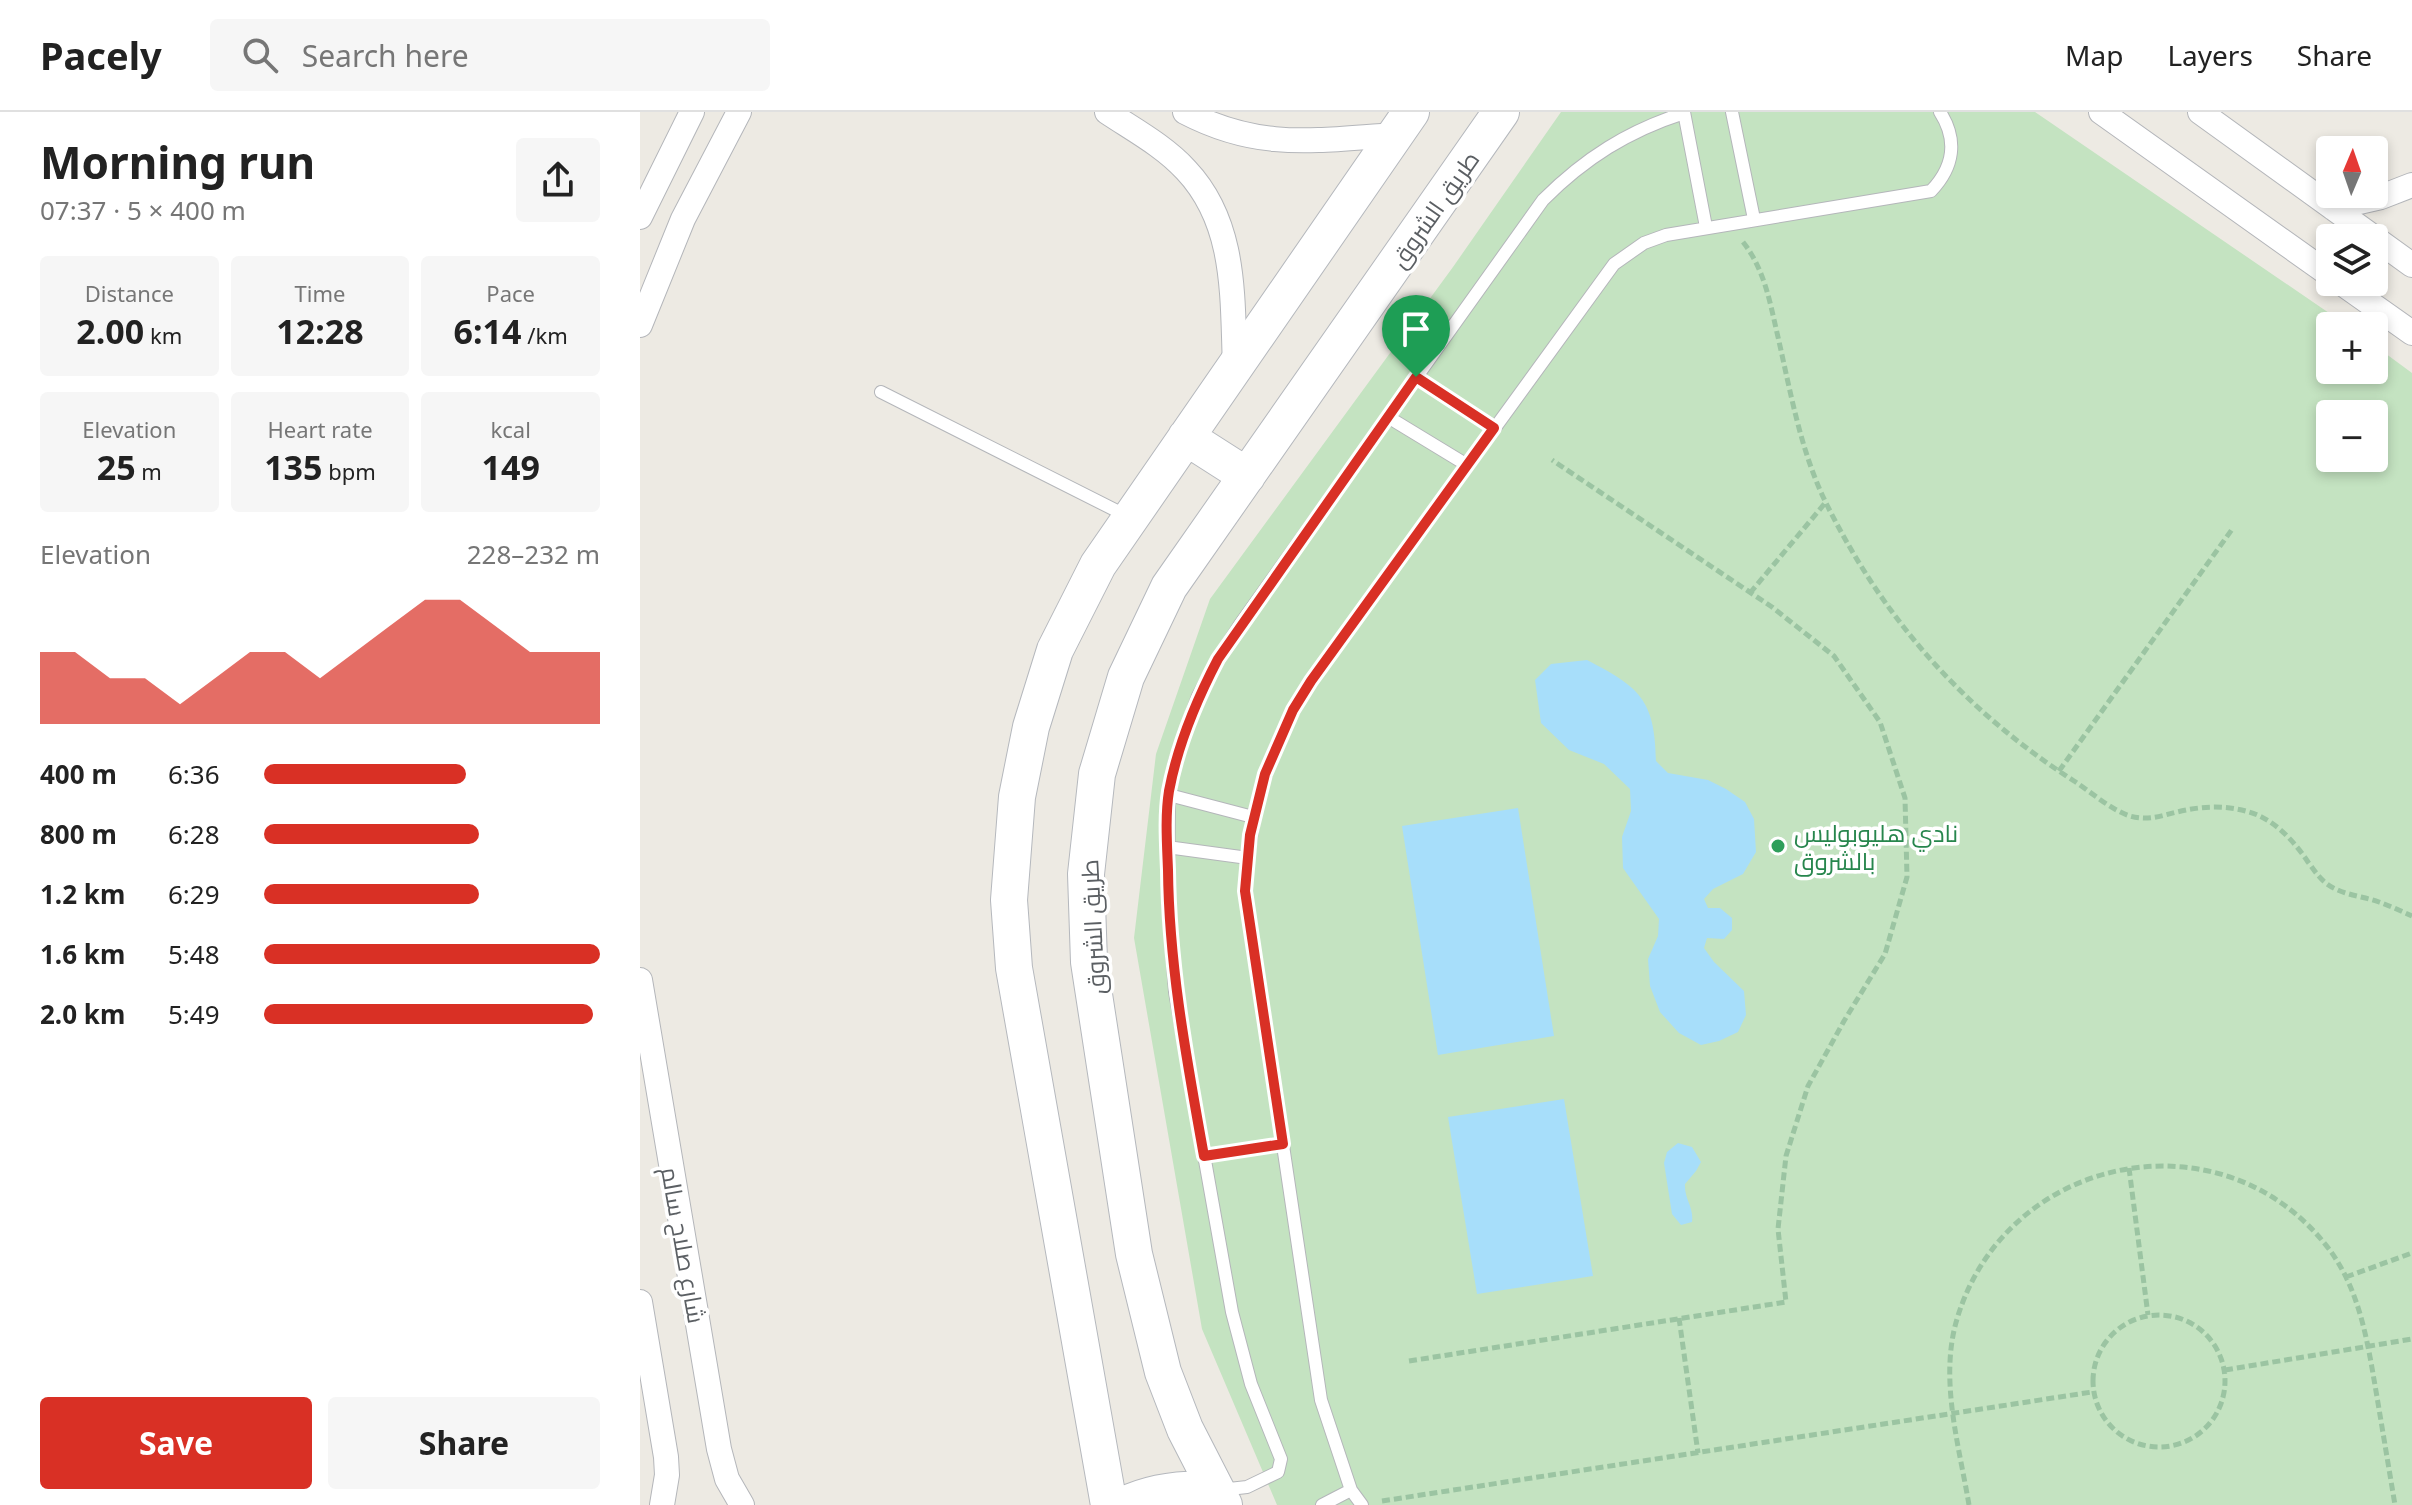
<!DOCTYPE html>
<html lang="en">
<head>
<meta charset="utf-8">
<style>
  body { margin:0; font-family:"Noto Sans",Cairo,sans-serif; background:#f6f6f6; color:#222; height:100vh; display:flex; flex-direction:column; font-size:30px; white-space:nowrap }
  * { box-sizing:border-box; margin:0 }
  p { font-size:26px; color:#767676 }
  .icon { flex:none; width:44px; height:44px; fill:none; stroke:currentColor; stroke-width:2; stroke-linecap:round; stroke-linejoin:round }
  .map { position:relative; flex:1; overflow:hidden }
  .sheet { display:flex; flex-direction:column; background:#fff; width:640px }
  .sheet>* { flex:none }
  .needle { width:52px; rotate:2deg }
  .tools { position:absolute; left:1676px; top:24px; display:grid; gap:16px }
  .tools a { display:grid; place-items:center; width:72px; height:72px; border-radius:8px; background:#fff; box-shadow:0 4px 12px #0003; font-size:40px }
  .pin { position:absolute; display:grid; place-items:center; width:68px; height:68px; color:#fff; margin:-82px -34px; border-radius:50% 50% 50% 0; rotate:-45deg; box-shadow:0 0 8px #0007 }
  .pin .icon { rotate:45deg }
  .round { display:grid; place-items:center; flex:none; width:84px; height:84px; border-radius:8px; background:#f6f6f6 }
  .headline { display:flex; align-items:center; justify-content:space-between; height:136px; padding:0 40px }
  h1 { font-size:44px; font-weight:700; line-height:60px }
  .metrics { display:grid; grid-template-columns:repeat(3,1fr); gap:12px; height:136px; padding:8px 40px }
  .metrics div { display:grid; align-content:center; border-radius:8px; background:#f6f6f6; text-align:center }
  .metrics b { font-size:34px; font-weight:700 }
  .metrics small { font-size:22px; font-weight:400 }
  .metrics p { font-size:22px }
  .chart { height:224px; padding:16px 40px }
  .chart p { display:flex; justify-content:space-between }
  .chart svg { width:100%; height:144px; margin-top:8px; fill:#d93025; opacity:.7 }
  .primary-button { display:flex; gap:16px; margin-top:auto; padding:16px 40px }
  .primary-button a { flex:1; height:92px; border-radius:8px; background:#d93025; color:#fff; font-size:32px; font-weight:700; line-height:92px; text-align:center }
  .primary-button a+a { background:#f6f6f6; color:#222 }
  ul { padding:0 40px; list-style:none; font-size:26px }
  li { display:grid; grid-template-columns:128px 96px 1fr; align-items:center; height:60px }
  li i { height:20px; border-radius:10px; background:#d93025 }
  header { display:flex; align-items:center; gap:48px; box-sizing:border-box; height:112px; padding:0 40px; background:#fff; border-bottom:2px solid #e0e0e0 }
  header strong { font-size:38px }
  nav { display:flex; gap:44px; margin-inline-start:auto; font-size:28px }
  .search { width:560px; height:72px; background:#f6f6f6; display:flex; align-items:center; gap:20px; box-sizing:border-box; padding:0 28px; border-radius:8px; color:#767676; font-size:30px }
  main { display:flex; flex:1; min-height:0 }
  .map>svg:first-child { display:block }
  .green { fill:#c4e3c1; fill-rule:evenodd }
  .water { fill:#a7defa }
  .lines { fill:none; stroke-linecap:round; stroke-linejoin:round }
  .lane-casing { stroke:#b4b6ba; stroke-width:14 }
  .street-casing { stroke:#b4b6ba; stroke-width:26 }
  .secondary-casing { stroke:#b5b8bd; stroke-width:38 }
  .path { stroke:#9bc4a2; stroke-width:5; stroke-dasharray:8 4; stroke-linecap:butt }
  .lane { stroke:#fff; stroke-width:12 }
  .street { stroke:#fff; stroke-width:24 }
  .secondary { stroke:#fff; stroke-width:36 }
  .route-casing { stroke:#fff; stroke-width:16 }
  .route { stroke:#d93025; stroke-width:10 }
  .leisure-dot { fill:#2e9e5b; stroke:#fff; stroke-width:3 }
  .labels { text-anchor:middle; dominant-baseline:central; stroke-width:7; stroke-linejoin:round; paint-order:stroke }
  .street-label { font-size:24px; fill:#5b5f63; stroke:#fff }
  .leisure-label { font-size:24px; fill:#27864d; stroke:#fff; text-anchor:start }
</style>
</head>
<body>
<header>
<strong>Pacely</strong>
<div class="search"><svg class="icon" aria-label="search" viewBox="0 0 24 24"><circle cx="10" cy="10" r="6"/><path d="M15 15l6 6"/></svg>Search here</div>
<nav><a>Map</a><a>Layers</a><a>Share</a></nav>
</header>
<main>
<section class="sheet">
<div class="headline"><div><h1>Morning run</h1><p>07:37 · 5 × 400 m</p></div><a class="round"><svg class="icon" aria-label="share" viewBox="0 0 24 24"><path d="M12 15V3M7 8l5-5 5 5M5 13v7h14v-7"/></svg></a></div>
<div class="metrics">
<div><p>Distance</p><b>2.00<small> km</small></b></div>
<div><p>Time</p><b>12:28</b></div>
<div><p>Pace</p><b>6:14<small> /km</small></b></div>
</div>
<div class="metrics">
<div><p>Elevation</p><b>25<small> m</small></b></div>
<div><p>Heart rate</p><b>135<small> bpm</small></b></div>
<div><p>kcal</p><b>149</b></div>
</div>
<div class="chart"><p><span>Elevation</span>228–232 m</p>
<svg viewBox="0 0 160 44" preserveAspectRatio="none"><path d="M0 44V22L10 22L20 30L30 30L40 38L50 30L60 22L70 22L80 30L90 22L100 14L110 6L120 6L130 14L140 22L150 22L160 22V44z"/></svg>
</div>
<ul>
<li><b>400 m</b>6:36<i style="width:60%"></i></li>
<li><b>800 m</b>6:28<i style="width:64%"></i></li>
<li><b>1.2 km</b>6:29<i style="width:64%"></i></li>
<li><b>1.6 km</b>5:48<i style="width:100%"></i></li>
<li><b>2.0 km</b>5:49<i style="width:98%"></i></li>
</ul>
<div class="primary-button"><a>Save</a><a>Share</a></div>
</section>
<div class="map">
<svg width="1772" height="1393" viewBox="0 0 1772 1393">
  <rect width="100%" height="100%" fill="#edeae3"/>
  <path class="green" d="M921,0H1395L1708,214H1690V258H1734V233L1772,261V1393H637L562,1217L494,826L516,642L570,487L813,155ZM1690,302H1734V346H1690Z"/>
  <path class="water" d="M947,548C999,575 1015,587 1016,649L1028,661L1068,668L1086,677L1105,690L1114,707L1116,740L1103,762L1073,777L1064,787L1068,796H1080L1092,806V818L1084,827L1067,826L1064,836L1074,850L1104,879L1106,903L1098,920L1079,929L1061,933L1039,921L1020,900L1010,874L1008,847L1018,824L1019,807L983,756L982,725L991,699L990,677L964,652L929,638L901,611L895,568L911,552Z
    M878,696L914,924L798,943L762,714Z
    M924,987L953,1164L837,1182L808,1005Z
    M1038,1031L1052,1035L1061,1050L1056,1059L1045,1072C1044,1087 1054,1095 1052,1110L1041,1113L1032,1102L1024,1051L1027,1040Z"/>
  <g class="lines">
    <g class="lane-casing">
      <path id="lane" d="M1044,0L1066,115
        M1092,0L1114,107
        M776,265L854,316
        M241,280L487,404
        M748,305L827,353
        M529,683L613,705
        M527,735L608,746
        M564,1044L643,1032
        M580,1378L607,1375L638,1360L641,1347L611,1272L592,1200L535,880L528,787L529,683L535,649L558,584L578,547L601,511L903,88C945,46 988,19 1044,1
        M682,1393L711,1378
        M722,1393L711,1378L681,1288L605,779C611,696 626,640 671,569L974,152L1004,131L1026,123L1291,79C1314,55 1318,28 1300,0"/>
    </g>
    <g class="street-casing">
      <path id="street" d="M467,0C494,18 524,34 546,58C597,112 592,186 595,254
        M545,0C620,39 675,28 755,23
        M1461,0L1690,163
        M1560,0L1772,153
        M1693,96L1741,85L1772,73
        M0,105L52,0
        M1700,170L1772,221
        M0,213L43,107L99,0
        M0,868L79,1337L87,1367L102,1393
        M0,1190L26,1345L27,1363L22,1393"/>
    </g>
    <g class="secondary-casing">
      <path id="secondary" d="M546,325L607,364
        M469,1393L374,856L369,788L377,685L391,615L415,538L458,453L771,0
        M484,1393C513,1379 543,1376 575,1378
        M584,1393L545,1317L523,1260L494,1142L449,850L446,762L457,662L486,565L529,475L861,0"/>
    </g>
    <path class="path" d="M1103,130C1125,158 1130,191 1138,225C1151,282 1161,341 1187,393C1245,509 1325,599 1434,669C1451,680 1471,698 1490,704C1508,709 1520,704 1537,700C1561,694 1586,693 1609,700C1634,707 1654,729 1668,750C1674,758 1679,766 1687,772C1702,783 1722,784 1739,790C1750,794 1761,799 1772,804
      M1110,481L1186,390
      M1419,659L1593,416
      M1489,1056L1508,1203
      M1706,1165L1772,1141
      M1453 1269a66 66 0 1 1 132 0a66 66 0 1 1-132 0Z
      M1039,1206L1058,1341
      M769,1249L1146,1190L1138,1117L1146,1044L1168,974L1204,909L1245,842L1267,765L1265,686L1240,610L1194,544L1132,495L912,348
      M1585,1258L1772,1227
      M742,1389L1452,1280
      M1329,1393C1319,1333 1299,1267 1317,1207C1366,1042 1583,998 1689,1137C1721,1180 1728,1233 1737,1285C1743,1321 1749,1357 1755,1393"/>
    <use href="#lane" class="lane"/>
    <use href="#street" class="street"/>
    <use href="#secondary" class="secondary"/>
  </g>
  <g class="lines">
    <g class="route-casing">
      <path id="route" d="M776,265L854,316L671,569L653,598L625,662L610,723L605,779L643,1032L564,1044C547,949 529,855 528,758C527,732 525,704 529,679C538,631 556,589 578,547Z"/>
    </g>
    <use href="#route" class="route"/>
  </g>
  <circle class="leisure-dot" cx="1138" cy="734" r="8"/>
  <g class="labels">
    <g class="street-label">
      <text transform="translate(794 97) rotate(-55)">طريق الشروق</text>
      <text transform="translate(452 815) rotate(-93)">طريق الشروق</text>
      <text transform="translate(44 1133) rotate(80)">شارع صلاح سالم</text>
    </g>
    <g class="leisure-label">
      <text x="1154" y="720">نادي هليوبوليس<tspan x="1154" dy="28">بالشروق</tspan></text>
    </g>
  </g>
</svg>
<div class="tools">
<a><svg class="needle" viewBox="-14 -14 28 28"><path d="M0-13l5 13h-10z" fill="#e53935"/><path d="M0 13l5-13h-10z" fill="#767676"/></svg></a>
<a><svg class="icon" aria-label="layers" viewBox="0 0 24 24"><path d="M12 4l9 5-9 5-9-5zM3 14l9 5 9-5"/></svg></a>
<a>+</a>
<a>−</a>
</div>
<div class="pin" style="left:776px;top:265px;background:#1e9e55"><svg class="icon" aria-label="arrive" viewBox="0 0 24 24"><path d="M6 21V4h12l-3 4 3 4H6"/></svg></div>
</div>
</main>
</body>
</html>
